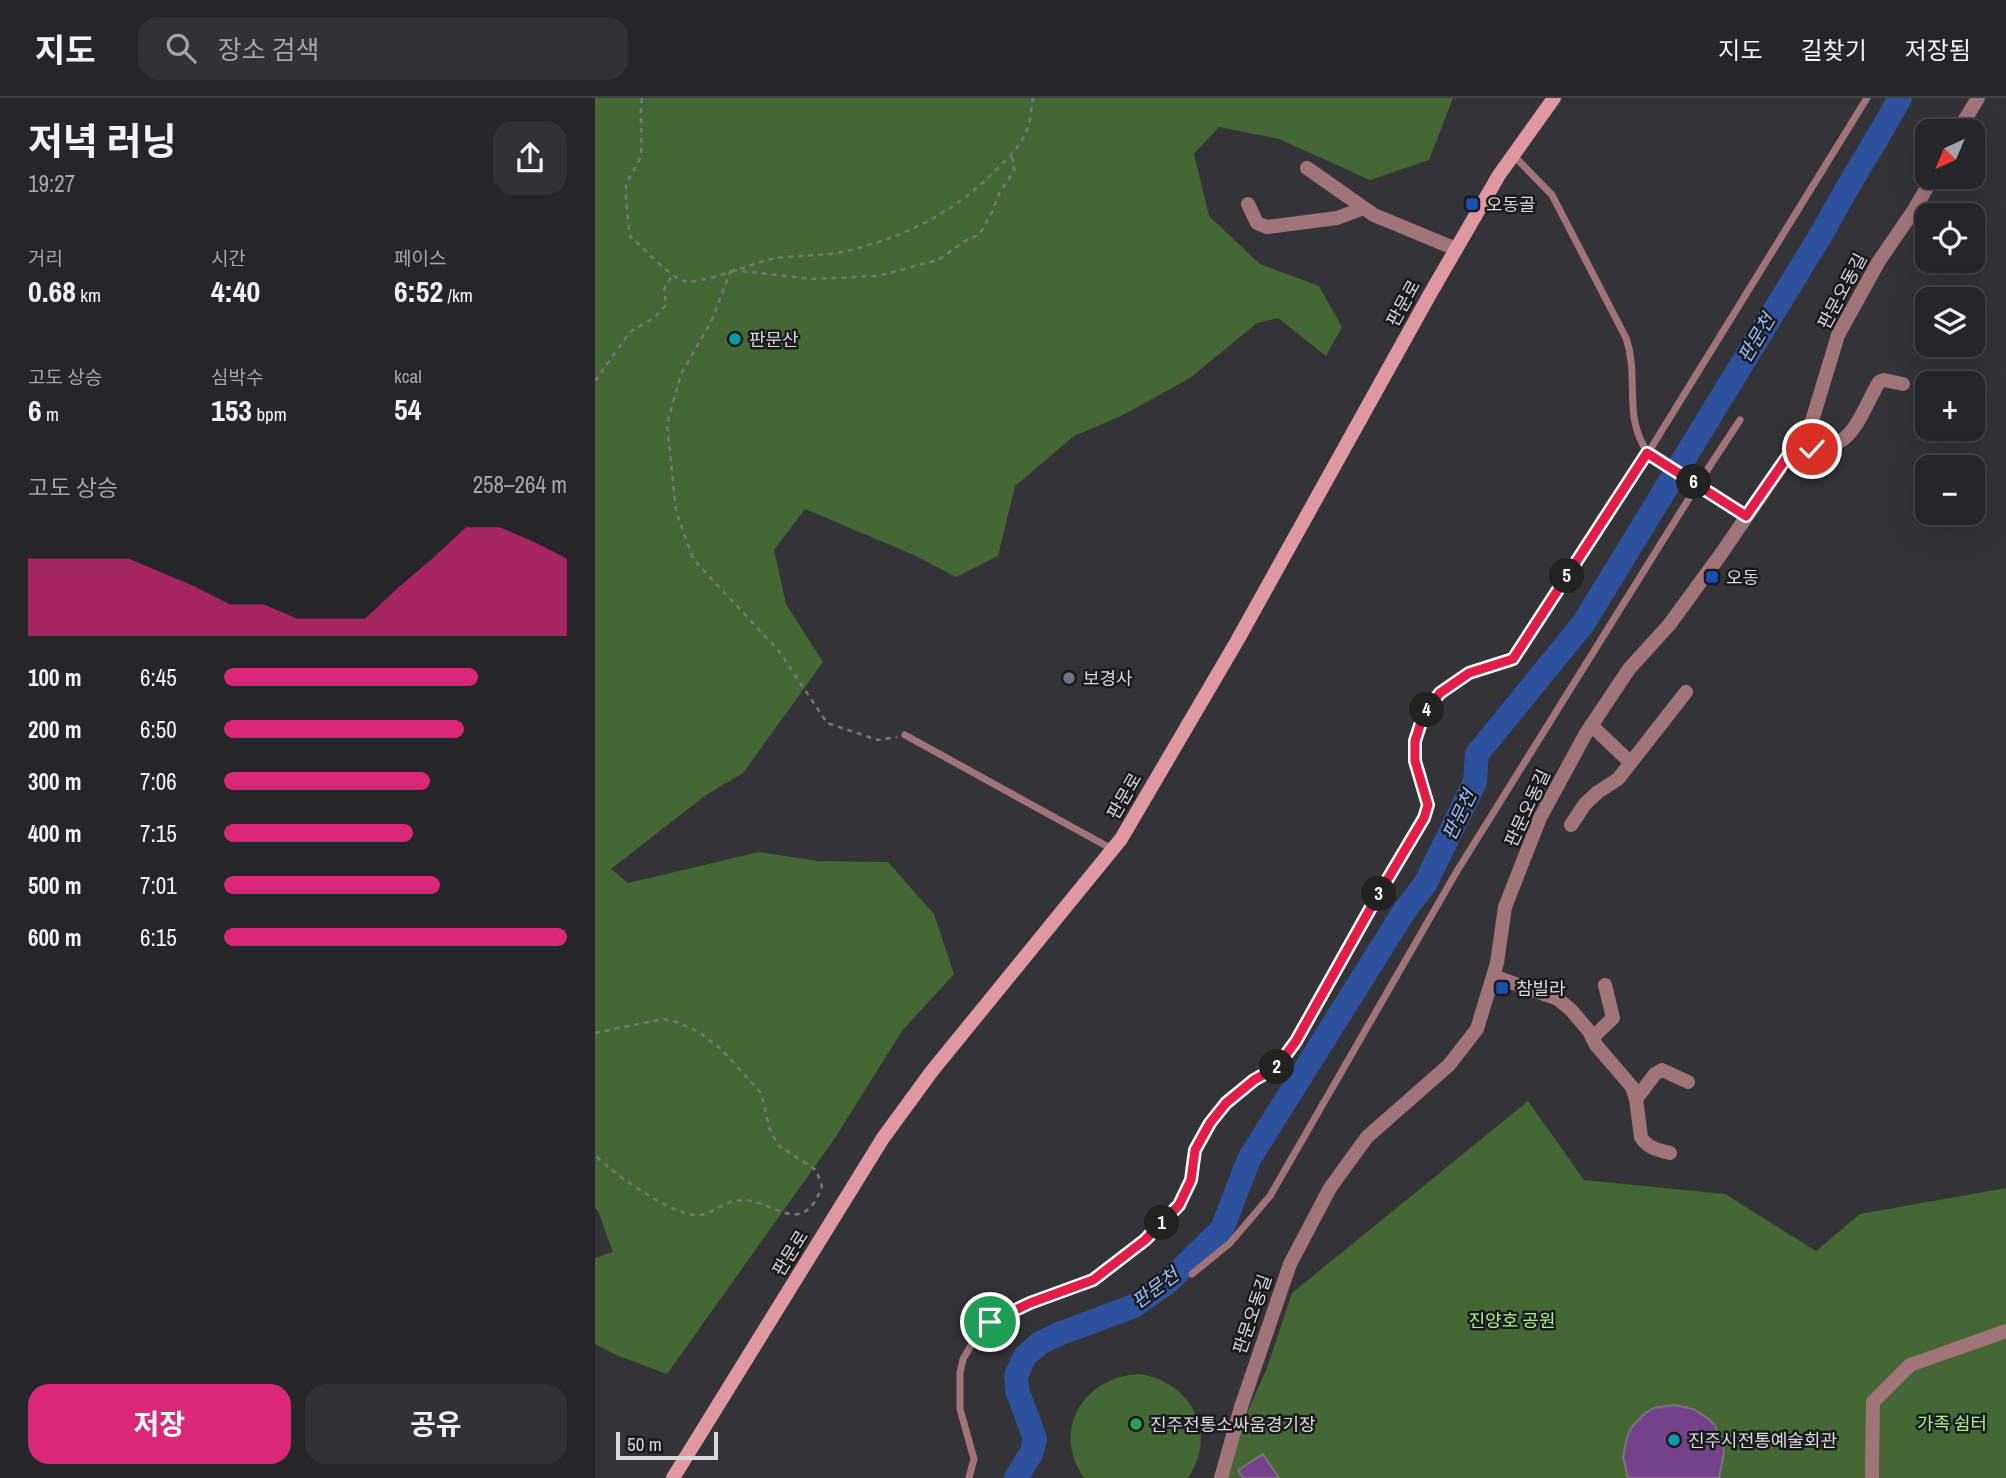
<!DOCTYPE html>
<html lang="ko">
<head>
<meta charset="utf-8">
<style>
  body { margin:0; font-family:"Archivo Narrow","Noto Sans KR",sans-serif; background:#323236; color:#f1f3f6; height:100vh; display:flex; flex-direction:column; font-size:26px; white-space:nowrap }
  * { box-sizing:border-box; margin:0 }
  p { font-size:23px; color:#a4a5a8 }
  .icon { flex:none; width:38px; height:38px; fill:none; stroke:currentColor; stroke-width:2; stroke-linecap:round; stroke-linejoin:round }
  .map { position:relative; flex:1; overflow:hidden }
  .sheet { display:flex; flex-direction:column; background:#26262a; width:595px }
  .sheet>* { flex:none }
  .needle { width:46px; rotate:224deg }
  .buttons { position:absolute; left:1320px; top:21px; display:grid; gap:14px }
  .buttons a { display:grid; place-items:center; width:70px; height:70px; border-radius:14px; background:#26262a; box-shadow:0 7px 28px #0002,0 0 0 2px #424347; font-size:35px }
  .scale { position:absolute; left:21px; bottom:18px; width:102px; box-sizing:border-box; padding-left:7px; border:4px solid #d9d9dc; border-top:0; font-size:19px; line-height:24px; white-space:nowrap; color:#d9d9dc; -webkit-text-stroke:5px #1b1b1d; paint-order:stroke }
  .pin { position:absolute; display:grid; place-items:center; width:60px; height:60px; color:#fff; margin:-30px; border:4px solid #fff; border-radius:50%; box-shadow:0 2px 7px #0007 }
  .km { position:absolute; width:35px; height:35px; margin:-18px; border-radius:50%; background:#222; color:#fff; font-size:19px; line-height:35px; text-align:center }
  .round { display:grid; place-items:center; flex:none; width:74px; height:74px; border-radius:21px; background:#323236 }
  .summary { display:flex; align-items:center; justify-content:space-between; height:119px; padding:0 28px }
  h1 { font-size:38px; font-weight:700; line-height:52px }
  .metrics { display:grid; grid-template-columns:repeat(3,1fr); gap:10px; height:119px; padding:7px 28px }
  .metrics div { display:grid; align-content:center }
  .metrics b { font-size:30px; font-weight:700 }
  .metrics small { font-size:19px; font-weight:400 }
  .metrics p { font-size:19px }
  .chart { height:196px; padding:14px 28px }
  .chart p { display:flex; justify-content:space-between }
  .chart svg { width:100%; height:126px; margin-top:7px; fill:#db2777; opacity:.7 }
  .action { display:flex; gap:14px; margin-top:auto; padding:14px 28px }
  .action a { flex:1; height:80px; border-radius:21px; background:#db2777; color:#fff; font-size:28px; font-weight:700; line-height:80px; text-align:center }
  .action a+a { background:#323236; color:#f1f3f6 }
  ul { padding:0 28px; list-style:none; font-size:23px }
  li { display:grid; grid-template-columns:112px 84px 1fr; align-items:center; height:52px }
  li i { height:18px; border-radius:9px; background:#db2777 }
  header { display:flex; align-items:center; gap:42px; box-sizing:border-box; height:98px; padding:0 35px; background:#26262a; border-bottom:2px solid #424347 }
  header strong { font-size:33px }
  nav { display:flex; gap:38px; margin-inline-start:auto; font-size:24px }
  .search { width:490px; height:63px; background:#323236; display:flex; align-items:center; gap:18px; box-sizing:border-box; padding:0 24px; border-radius:21px; color:#a4a5a8; font-size:26px }
  main { display:flex; flex:1; min-height:0 }
  .map>svg:first-child { display:block }
  .green { fill:#446734 }
  .lines { fill:none; stroke-linecap:round; stroke-linejoin:round }
  .river { stroke:#2d519c; stroke-width:24 }
  .building { fill:#75418d; stroke:#787579; stroke-width:2 }
  .path { stroke:#75757a; stroke-width:2.5; stroke-dasharray:5 5; stroke-linecap:butt }
  .lane { stroke:#a1747a; stroke-width:7 }
  .street { stroke:#a1747a; stroke-width:14 }
  .secondary { stroke:#df97a1; stroke-width:14 }
  .route-casing { stroke:#fff; stroke-width:14 }
  .route { stroke:#e11d48; stroke-width:9 }
  .transit-dot { fill:#1a4fb4; stroke:#1b1b1d; stroke-width:2.5 }
  .culture-dot { fill:#0f9aa8; stroke:#1b1b1d; stroke-width:2.5 }
  .worship-dot { fill:#6b7280; stroke:#1b1b1d; stroke-width:2.5 }
  .leisure-dot { fill:#2e9e5b; stroke:#1b1b1d; stroke-width:2.5 }
  .labels { text-anchor:middle; dominant-baseline:central; stroke-width:5; stroke-linejoin:round; paint-order:stroke }
  .poi-label { font-size:18px; fill:#d9d9dc; stroke:#1b1b1d; text-anchor:start }
  .street-label { font-size:18px; fill:#d9d9dc; stroke:#1b1b1d }
  .park-label { font-size:18px; fill:#a9f386; stroke:#1b1b1d }
  .water-label { font-size:19px; font-style:italic; fill:#9dbefc; stroke:#1b1b1d }
</style>
</head>
<body>
<header>
<strong>지도</strong>
<div class="search"><svg class="icon" aria-label="search" viewBox="0 0 24 24"><circle cx="10" cy="10" r="6"/><path d="M15 15l6 6"/></svg>장소 검색</div>
<nav><a>지도</a><a>길찾기</a><a>저장됨</a></nav>
</header>
<main>
<section class="sheet">
<div class="summary"><div><h1>저녁 러닝</h1><p>19:27</p></div><a class="round"><svg class="icon" aria-label="share" viewBox="0 0 24 24"><path d="M12 15V3M7 8l5-5 5 5M5 13v7h14v-7"/></svg></a></div>
<div class="metrics">
<div><p>거리</p><b>0.68<small> km</small></b></div>
<div><p>시간</p><b>4:40</b></div>
<div><p>페이스</p><b>6:52<small> /km</small></b></div>
</div>
<div class="metrics">
<div><p>고도 상승</p><b>6<small> m</small></b></div>
<div><p>심박수</p><b>153<small> bpm</small></b></div>
<div><p>kcal</p><b>54</b></div>
</div>
<div class="chart"><p><span>고도 상승</span>258–264 m</p>
<svg viewBox="0 0 160 44" preserveAspectRatio="none"><path d="M0 44V17L10 17L20 17L30 17L40 22L50 27L60 33L70 33L80 38L90 38L100 38L110 27L120 17L130 6L140 6L150 11L160 17V44z"/></svg>
</div>
<ul>
<li><b>100 m</b>6:45<i style="width:74%"></i></li>
<li><b>200 m</b>6:50<i style="width:70%"></i></li>
<li><b>300 m</b>7:06<i style="width:60%"></i></li>
<li><b>400 m</b>7:15<i style="width:55%"></i></li>
<li><b>500 m</b>7:01<i style="width:63%"></i></li>
<li><b>600 m</b>6:15<i style="width:100%"></i></li>
</ul>
<div class="action"><a>저장</a><a>공유</a></div>
</section>
<div class="map">
<svg width="1411" height="1380" viewBox="0 0 1411 1380">
  <rect width="100%" height="100%" fill="#333338"/>
  <path class="green" d="M0,0H858L834,62L775,82L684,41L624,29L599,56L614,118L665,166L724,188L747,229L731,258L683,220L662,225L595,280L526,318L479,338L420,388L403,458L361,479L319,457L210,411L179,452L191,506L228,564L148,675L111,697L16,771L33,785L164,754L222,763L293,764L339,816L359,876L307,933L240,1040L72,1276L21,1257L0,1246V1160L18,1154L3,1113L0,1110Z
    M933,1003L989,1082L1130,1096L1221,1153L1265,1116L1411,1090V1380H630L643,1335L672,1270L697,1195Z
    M543,1276C595,1282 624,1335 593,1380H489C456,1333 488,1279 543,1276Z"/>
  <g class="lines">
    <path class="river" d="M421,1380L437,1354L440,1341L422,1292L421,1278L430,1258L445,1245L464,1236L539,1208L573,1184L627,1131L654,1061L810,812L830,786L880,684L882,656L988,526L1230,130C1253,86 1281,44 1305,0"/>
  </g>
  <path class="building" d="M1079,1307L1098,1311L1114,1321L1120,1328L1128,1346L1129,1355L1124,1380H1033L1028,1359L1032,1339L1036,1330L1050,1315L1059,1310Z
    M668,1356L684,1380H648L643,1372Z"/>
  <g class="lines">
    <path class="path" d="M47,0C44,19 48,36 46,55C45,67 33,77 31,89C30,94 34,133 35,138C49,150 72,177 89,183C103,188 158,165 176,161C202,156 230,159 256,152C315,137 361,113 403,70C415,58 426,47 432,32C436,22 436,10 438,0
      M136,172L116,224L86,276L72,326L81,413L98,461L184,553L232,625L283,642L302,639
      M137,172L217,181L283,178L343,162L373,141L384,137L397,114L405,94L419,73V65L416,57
      M0,283L35,234L60,219L71,207L69,191L78,176
      M0,935L68,921L82,924L104,934L126,951L166,995L175,1032L183,1047L221,1072L227,1088C208,1142 179,1102 147,1102C131,1102 120,1114 106,1117C81,1121 17,1075 0,1057"/>
    <path class="lane" d="M918,57L957,97L1031,240C1045,281 1027,318 1053,355
      M310,637L517,751
      M597,1176L635,1145L675,1098L862,773L1103,386L1145,322
      M374,1380L379,1361L365,1311V1275L368,1261L381,1239L395,1224L435,1205L498,1182L550,1142L584,1107L595,1082L600,1052L615,1025L631,1005L659,982L682,969L701,943L779,804L829,720L833,707L820,663V643L829,615L845,595L874,575L917,561L1053,355L1272,0"/>
    <path class="street" d="M1363,33L1383,0
      M712,70L779,117L861,151
      M653,106L662,125L672,129L742,120L769,110
      M1201,346C1255,362 1262,322 1284,284L1289,282L1308,286
      M1053,355L1151,418
      M996,627L1035,664
      M976,727L990,706L1003,694L1023,681L1091,594
      M898,878L963,901L976,912L994,933L1001,947L1037,989L1041,1001L1046,1039C1052,1050 1063,1052 1075,1055
      M997,940L1018,920L1010,887
      M1041,1001L1060,976L1067,972L1093,984
      M626,1380L646,1309L695,1166L735,1090L772,1039L854,967L882,931L902,865L910,809L945,720L990,637L1034,571L1074,527L1126,456L1217,323L1243,237L1284,163L1319,112L1338,79
      M1277,1380L1278,1304L1315,1267L1411,1233"/>
    <path class="secondary" d="M78,1380L288,1040L337,973L526,741L642,543L835,196L904,77L959,0"/>
  </g>
  <g class="lines">
    <g class="route-casing">
      <path id="route" d="M395,1224L435,1205L498,1182L550,1142L584,1107L596,1082L600,1052L615,1025L631,1005L659,982L682,969L701,943L779,804L829,720L833,707L820,663V643L829,615L845,595L874,575L918,561L1052,355L1151,418L1201,346L1217,351"/>
    </g>
    <use href="#route" class="route"/>
  </g>
  <g class="transit-dot">
    <rect x="870" y="99" width="14" height="14" rx="3.5"/>
    <rect x="1110" y="472" width="14" height="14" rx="3.5"/>
    <rect x="900" y="883" width="14" height="14" rx="3.5"/>
  </g>
  <g class="culture-dot">
    <circle cx="140" cy="241" r="7"/>
    <circle cx="1079" cy="1342" r="7"/>
  </g>
  <circle class="worship-dot" cx="474" cy="580" r="7"/>
  <circle class="leisure-dot" cx="541" cy="1326" r="7"/>
  <g class="labels">
    <g class="poi-label">
      <text x="891" y="106">오동골</text>
      <text x="154" y="241">판문산</text>
      <text x="1131" y="479">오동</text>
      <text x="488" y="580">보경사</text>
      <text x="921" y="890">참빌라</text>
      <text x="555" y="1326">진주전통소싸움경기장</text>
      <text x="1093" y="1342">진주시전통예술회관</text>
    </g>
    <g class="street-label">
      <text transform="translate(1247 193) rotate(-62)">판문오동길</text>
      <text transform="translate(808 205) rotate(-61)">판문로</text>
      <text transform="translate(529 698) rotate(-60)">판문로</text>
      <text transform="translate(932 710) rotate(-65)">판문오동길</text>
      <text transform="translate(195 1155) rotate(-58)">판문로</text>
      <text transform="translate(657 1216) rotate(-71)">판문오동길</text>
    </g>
    <g class="park-label">
      <text x="917" y="1222">진양호 공원</text>
      <text x="1357" y="1325">가족 쉼터</text>
    </g>
    <g class="water-label">
      <text transform="translate(1161 240) rotate(-59)">판문천</text>
      <text transform="translate(864 717) rotate(-64)">판문천</text>
      <text transform="translate(560 1190) rotate(-37)">판문천</text>
    </g>
  </g>
</svg>
<div class="buttons">
<a><svg class="needle" viewBox="-14 -14 28 28"><path d="M0-13l5 13h-10z" fill="#e53935"/><path d="M0 13l5-13h-10z" fill="#a4a5a8"/></svg></a>
<a><svg class="icon" aria-label="locate" viewBox="0 0 24 24"><circle cx="12" cy="12" r="6"/><path d="M12 2v4M12 18v4M2 12h4M18 12h4"/></svg></a>
<a><svg class="icon" aria-label="layers" viewBox="0 0 24 24"><path d="M12 4l9 5-9 5-9-5zM3 14l9 5 9-5"/></svg></a>
<a>+</a>
<a>−</a>
</div>
<div class="scale">50 m</div>
<div class="pin" style="left:395px;top:1224px;background:#1e9e55"><svg class="icon" aria-label="arrive" viewBox="0 0 24 24"><path d="M6 21V4h12l-3 4 3 4H6"/></svg></div>
<div class="pin" style="left:1217px;top:351px;background:#d93025"><svg class="icon" aria-label="check" viewBox="0 0 24 24"><path d="M5 12l5 5 9-10"/></svg></div>
<b class="km" style="left:567px;top:1125px">1</b>
<b class="km" style="left:682px;top:969px">2</b>
<b class="km" style="left:784px;top:796px">3</b>
<b class="km" style="left:832px;top:612px">4</b>
<b class="km" style="left:972px;top:478px">5</b>
<b class="km" style="left:1099px;top:384px">6</b>
</div>
</main>
</body>
</html>
